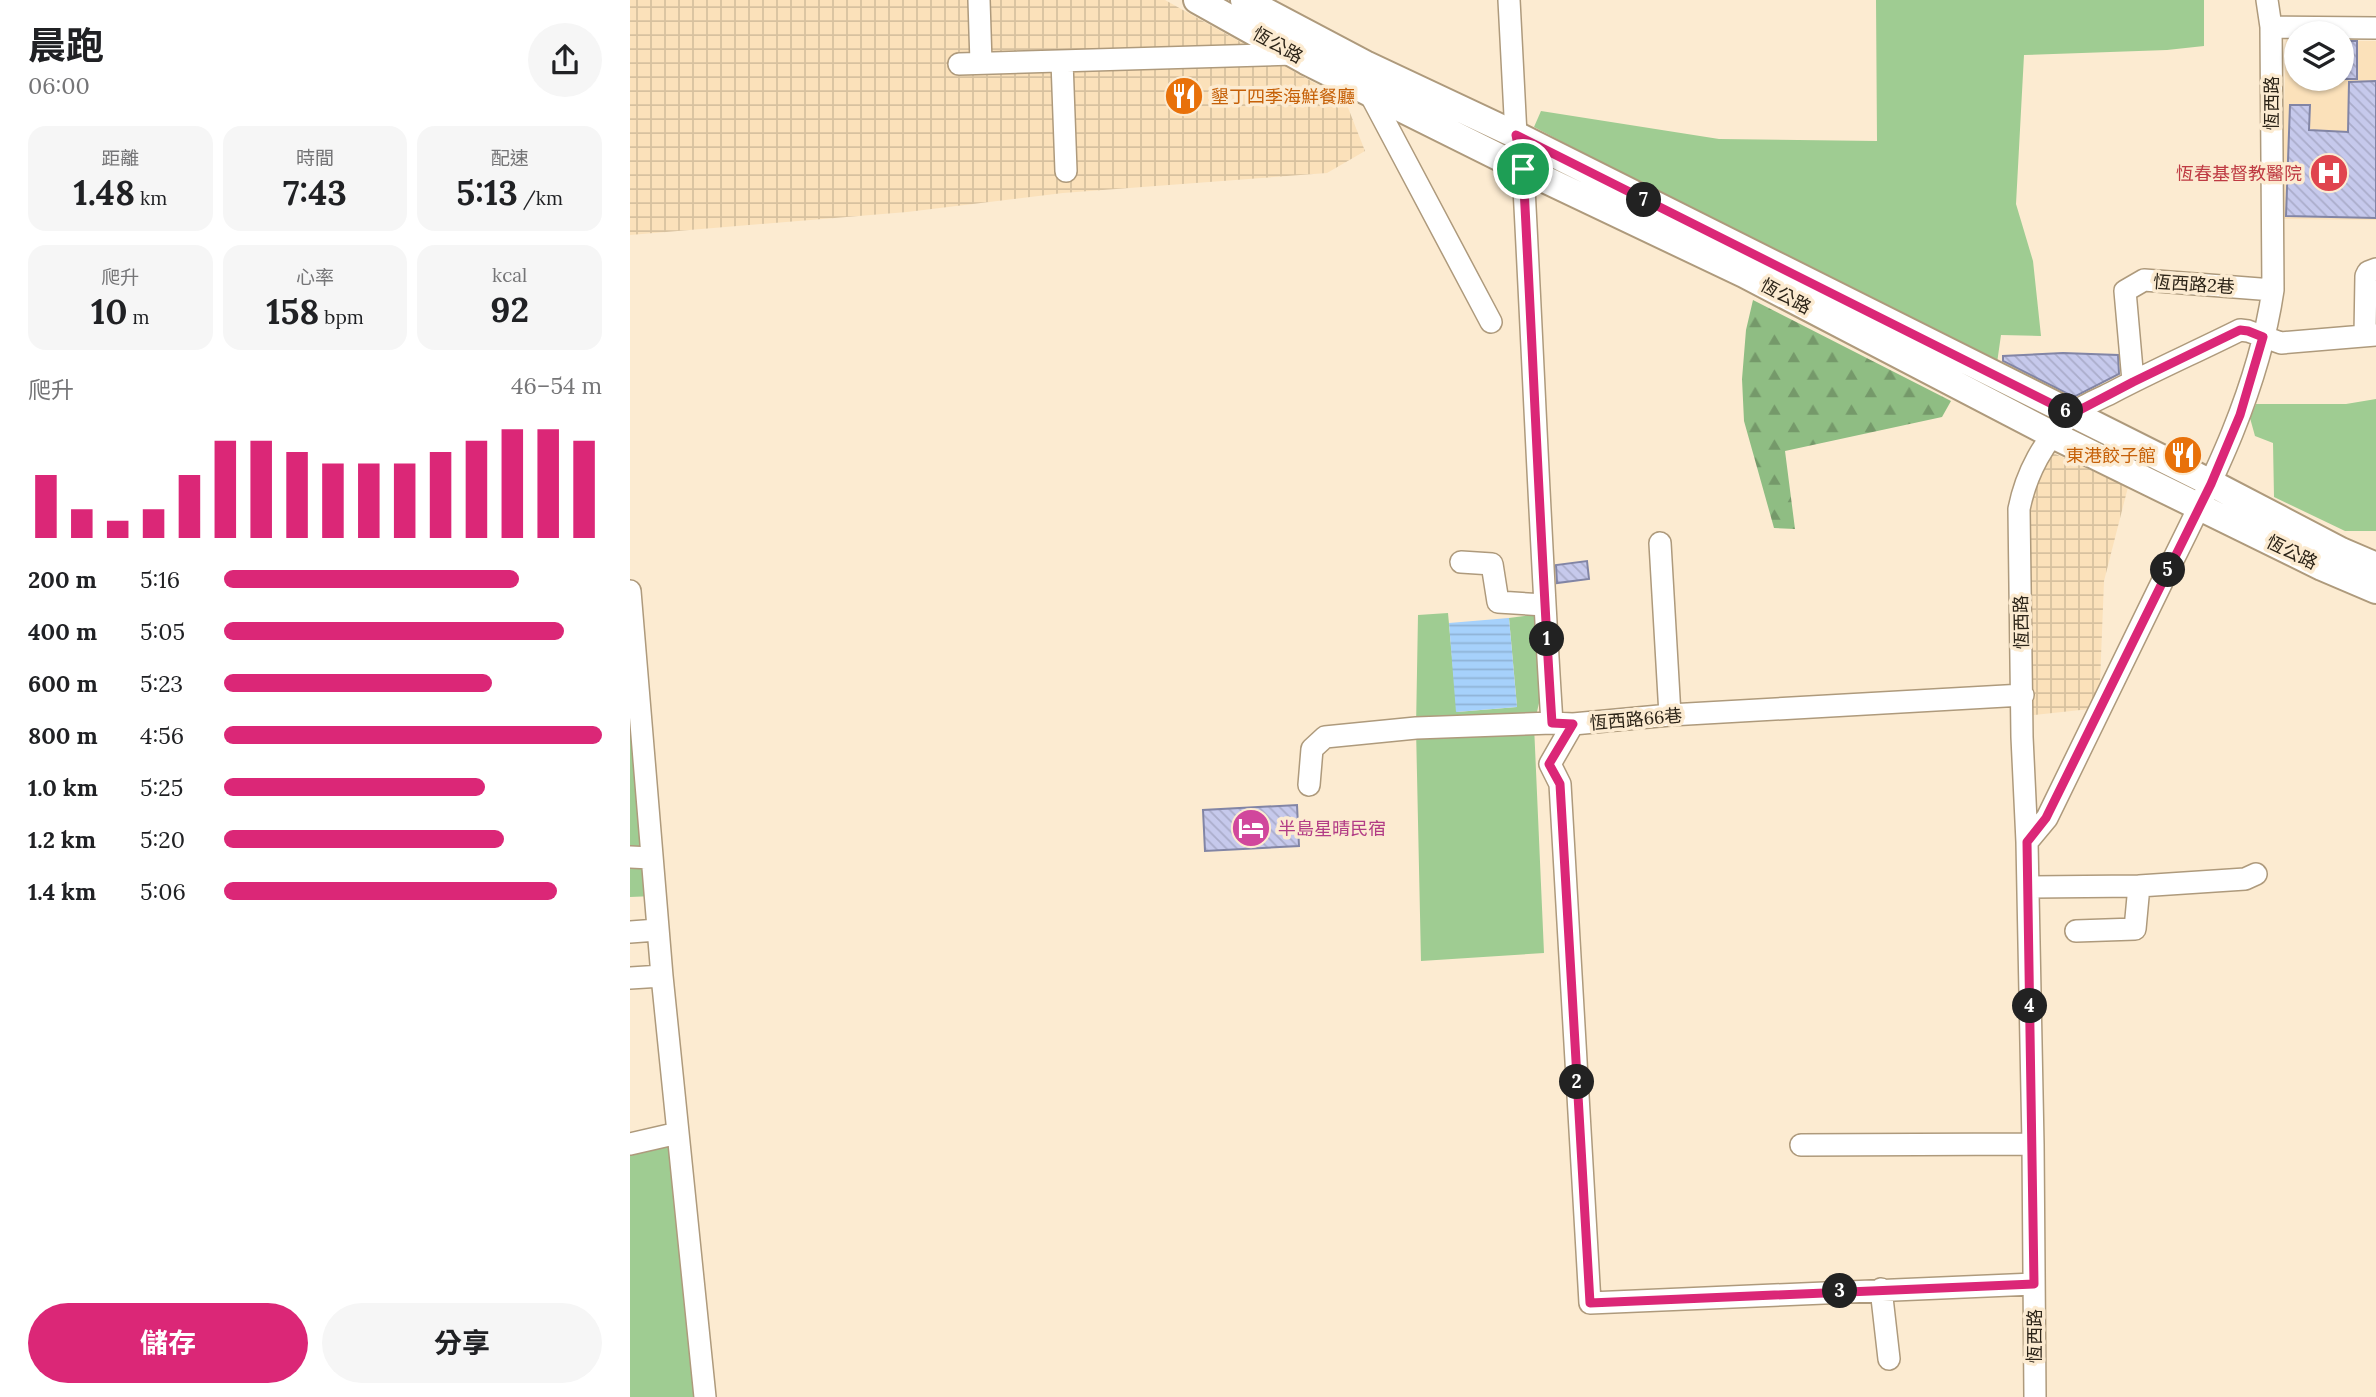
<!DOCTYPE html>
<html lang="zh-TW">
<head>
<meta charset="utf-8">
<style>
  body { margin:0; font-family:Lora,"Noto Sans TC",serif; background:#f6f6f6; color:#202124; height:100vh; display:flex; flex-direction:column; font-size:26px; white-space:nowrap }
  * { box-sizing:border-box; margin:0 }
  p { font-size:23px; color:#757577 }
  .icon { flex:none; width:38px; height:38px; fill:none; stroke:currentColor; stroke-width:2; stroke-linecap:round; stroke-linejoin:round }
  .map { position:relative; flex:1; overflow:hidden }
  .sheet { display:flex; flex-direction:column; background:#fff; width:630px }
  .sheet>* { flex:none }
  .fabs { position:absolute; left:1654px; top:21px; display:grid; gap:14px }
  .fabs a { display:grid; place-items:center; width:70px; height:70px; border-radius:50%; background:#fff; box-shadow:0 2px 5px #0004; font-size:35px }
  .pin { position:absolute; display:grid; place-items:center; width:60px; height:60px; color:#fff; margin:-30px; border:4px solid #fff; border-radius:50%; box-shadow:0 2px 7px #0007 }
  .km { position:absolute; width:35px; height:35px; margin:-18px; border-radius:50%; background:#222; color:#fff; font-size:19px; line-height:35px; text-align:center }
  .round { display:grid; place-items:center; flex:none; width:74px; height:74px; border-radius:37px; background:#f6f6f6 }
  .headline { display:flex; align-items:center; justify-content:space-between; height:119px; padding:0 28px }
  h1 { font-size:38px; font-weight:700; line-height:52px }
  .metrics { display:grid; grid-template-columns:repeat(3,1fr); gap:10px; height:119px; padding:7px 28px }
  .metrics div { display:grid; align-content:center; border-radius:18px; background:#f6f6f6; text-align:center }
  .metrics b { font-size:35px; font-weight:700 }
  .metrics small { font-size:19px; font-weight:400 }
  .metrics p { font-size:19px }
  .chart { height:196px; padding:14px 28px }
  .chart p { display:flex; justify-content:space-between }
  .chart svg { width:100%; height:126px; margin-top:7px; stroke:#db2777; stroke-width:6 }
  .cta { display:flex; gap:14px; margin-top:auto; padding:14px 28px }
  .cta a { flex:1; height:80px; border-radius:42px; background:#db2777; color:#fff; font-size:28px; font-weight:700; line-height:80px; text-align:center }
  .cta a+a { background:#f6f6f6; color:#202124 }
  ul { padding:0 28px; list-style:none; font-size:23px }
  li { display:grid; grid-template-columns:112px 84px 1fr; align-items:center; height:52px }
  li i { height:18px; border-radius:9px; background:#db2777 }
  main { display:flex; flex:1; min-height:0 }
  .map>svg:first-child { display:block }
  .built { fill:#fbe1ba }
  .industrial { fill:url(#industrial-grid) }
  .green { fill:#9fcc92 }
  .forest { fill:url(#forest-firs) }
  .water { fill:url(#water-rules) }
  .building { fill:url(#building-back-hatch); stroke:#8285a5; stroke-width:2 }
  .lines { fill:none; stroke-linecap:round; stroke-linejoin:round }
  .minor-casing { stroke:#ae9a7c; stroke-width:24 }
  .major-casing { stroke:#ae9a7c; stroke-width:30 }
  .minor { stroke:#fff; stroke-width:21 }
  .major { stroke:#fff; stroke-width:26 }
  .route-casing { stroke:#fff; stroke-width:14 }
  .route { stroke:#db2777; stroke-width:9 }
  .labels { text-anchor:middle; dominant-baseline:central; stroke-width:7; stroke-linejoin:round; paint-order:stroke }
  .street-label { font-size:18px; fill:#2c2418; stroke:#fcebd1 }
  .food-label { font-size:18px; fill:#c56008; stroke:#fcebd1; text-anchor:start }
  .health-label { font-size:18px; fill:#be3a42; stroke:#fcebd1; text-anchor:end }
  .hotel-label { font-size:18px; fill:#b23c85; stroke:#fcebd1; text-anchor:start }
</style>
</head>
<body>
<main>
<section class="sheet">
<div class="headline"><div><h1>晨跑</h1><p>06:00</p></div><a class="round"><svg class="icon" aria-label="share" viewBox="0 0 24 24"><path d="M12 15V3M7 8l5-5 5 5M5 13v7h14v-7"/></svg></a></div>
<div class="metrics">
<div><p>距離</p><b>1.48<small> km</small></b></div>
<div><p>時間</p><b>7:43</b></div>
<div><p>配速</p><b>5:13<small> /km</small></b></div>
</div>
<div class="metrics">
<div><p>爬升</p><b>10<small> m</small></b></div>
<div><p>心率</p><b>158<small> bpm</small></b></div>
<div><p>kcal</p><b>92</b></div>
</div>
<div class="chart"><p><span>爬升</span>46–54 m</p>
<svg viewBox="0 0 160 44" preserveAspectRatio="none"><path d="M5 44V22M15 44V34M25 44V38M35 44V34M45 44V22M55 44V10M65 44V10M75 44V14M85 44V18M95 44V18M105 44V18M115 44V14M125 44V10M135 44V6M145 44V6M155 44V10"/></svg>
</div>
<ul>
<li><b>200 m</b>5:16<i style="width:78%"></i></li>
<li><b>400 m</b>5:05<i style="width:90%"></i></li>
<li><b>600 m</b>5:23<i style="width:71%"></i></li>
<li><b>800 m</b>4:56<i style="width:100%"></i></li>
<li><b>1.0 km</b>5:25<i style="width:69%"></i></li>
<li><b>1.2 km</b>5:20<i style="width:74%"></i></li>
<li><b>1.4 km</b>5:06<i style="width:88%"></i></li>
</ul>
<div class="cta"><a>儲存</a><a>分享</a></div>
</section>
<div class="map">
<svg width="1746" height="1397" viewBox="0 0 1746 1397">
  <defs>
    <pattern id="industrial-grid" width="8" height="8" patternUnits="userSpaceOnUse" patternTransform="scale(1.75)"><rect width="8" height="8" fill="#fbe1ba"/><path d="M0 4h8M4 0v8" fill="none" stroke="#d7c19f"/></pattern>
    <pattern id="forest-firs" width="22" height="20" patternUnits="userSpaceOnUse" patternTransform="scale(1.75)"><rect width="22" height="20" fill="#8fbd83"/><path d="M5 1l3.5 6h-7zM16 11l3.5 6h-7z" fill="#75996a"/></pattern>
    <pattern id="water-rules" width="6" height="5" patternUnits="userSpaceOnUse" patternTransform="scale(1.75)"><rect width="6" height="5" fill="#a6d1fb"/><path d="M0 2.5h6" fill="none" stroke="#8fb3d6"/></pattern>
    <pattern id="building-back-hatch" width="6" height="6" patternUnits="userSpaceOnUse" patternTransform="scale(1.75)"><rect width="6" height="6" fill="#c6c9ec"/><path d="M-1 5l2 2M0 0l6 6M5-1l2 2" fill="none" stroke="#aaacca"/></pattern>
  </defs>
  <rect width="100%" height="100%" fill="#fcebd1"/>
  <path class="built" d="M1656,40L1666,41V79H1712V41H1746V220L1651,219Z"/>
  <path class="industrial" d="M0,0H535L715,100L735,151L697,173L433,193L277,212L0,235Z
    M1410,447L1498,487L1474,581L1469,708L1387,717L1383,509Z"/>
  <path class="green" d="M1246,0H1574V46L1537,50L1394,55L1386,204L1403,261L1411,336L1371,335L1366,370L904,127L911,111L1089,139L1247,141Z
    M1746,399V531H1715L1644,497L1643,443L1625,436L1620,418L1626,404H1716Z
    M0,600L24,896L0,897Z
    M818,613L827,712L887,707L879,618L909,614V703L904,725L914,953L791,961L786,728L788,615Z
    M48,1133L75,1397H0V1144Z"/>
  <path class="forest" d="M1123,300L1321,401L1312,417L1155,451L1165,529L1144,528L1114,421L1112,379L1116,330Z"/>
  <path class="water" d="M879,618L887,707L826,712L819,623Z"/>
  <path class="building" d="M1712,41H1727V79H1712Z
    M1746,81V218L1656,216L1660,105H1680L1679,130L1718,132L1719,82Z
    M1433,353L1488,355L1489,374L1444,397L1373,361V356Z
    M957,561L959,579L927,583L926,565Z
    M667,805L669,846L575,851L573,810Z"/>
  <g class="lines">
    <g class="minor-casing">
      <path id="minor" d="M349,0L351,63
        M879,0L886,135L893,169C903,353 910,538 922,723L943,724L1040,715L1393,695
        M1641,27L1746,28
        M432,61L436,171
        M329,64L664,54
        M739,92L861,322
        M1735,335L1736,276L1738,272L1746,269
        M1503,381L1495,291L1514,280L1643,290
        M1030,543L1040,715
        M831,562L862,564L868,602L914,605
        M0,591L32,976L75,1397
        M943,724L920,764L930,784L960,1303L1404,1284
        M679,785L682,749L695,737L786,728L922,723
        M1397,842L1417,818C1456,738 1495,658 1534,578C1580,486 1628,393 1643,290L1641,27L1637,0
        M0,857L21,858
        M1509,886L1615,879L1626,874
        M1398,887L1509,886L1505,929L1446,931
        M0,932L27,930
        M0,978L32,976
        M0,1144L48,1133
        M1171,1145L1403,1144
        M1251,1289L1259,1359
        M1405,1397L1403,1144L1397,842L1392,737L1389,509C1396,474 1414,439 1441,416C1452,405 1470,399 1483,392C1525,370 1568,351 1610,330L1618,331L1651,343L1746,335"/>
    </g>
    <g class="major-casing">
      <path id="major" d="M567,0L676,61L893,169L1114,274L1423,435L1692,567L1746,590
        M614,0L735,64L886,135L1581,483L1711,551L1746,566"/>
    </g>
    <use href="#minor" class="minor"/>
    <use href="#major" class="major"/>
  </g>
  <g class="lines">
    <g class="route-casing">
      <path id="route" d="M886,135L1442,414L1503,382L1610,330L1618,331L1633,337L1610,415L1581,484L1416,818L1397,842L1404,1284L960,1303L930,784L919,764L943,724L922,723C910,538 903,353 893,169Z"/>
    </g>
    <use href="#route" class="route"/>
  </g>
  <defs>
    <g id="restaurant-disc" transform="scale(2.0125)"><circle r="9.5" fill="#e8710a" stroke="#fcebd1"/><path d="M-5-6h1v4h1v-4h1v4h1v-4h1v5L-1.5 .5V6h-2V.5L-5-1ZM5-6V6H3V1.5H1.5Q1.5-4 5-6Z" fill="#fff"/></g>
    <g id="hospital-disc" transform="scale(2.0125)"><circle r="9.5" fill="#e0444e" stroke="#fcebd1"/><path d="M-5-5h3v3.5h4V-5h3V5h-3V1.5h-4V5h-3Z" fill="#fff"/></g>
    <g id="hotel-disc" transform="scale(2.0125)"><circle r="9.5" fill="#d1479c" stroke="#fcebd1"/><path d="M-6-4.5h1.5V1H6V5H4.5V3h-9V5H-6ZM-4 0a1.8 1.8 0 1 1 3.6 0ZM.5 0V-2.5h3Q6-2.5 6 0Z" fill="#fff"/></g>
  </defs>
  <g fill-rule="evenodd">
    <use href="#restaurant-disc" x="554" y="96"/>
    <use href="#hospital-disc" x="1699" y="173"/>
    <use href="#restaurant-disc" x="1553" y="455"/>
    <use href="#hotel-disc" x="621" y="828"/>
  </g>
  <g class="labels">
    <g class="street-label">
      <text transform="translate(648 45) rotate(29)">恆公路</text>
      <text transform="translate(1641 103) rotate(-90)">恆西路</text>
      <text transform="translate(1564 284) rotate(4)">恆西路2巷</text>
      <text transform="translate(1156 296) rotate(28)">恆公路</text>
      <text transform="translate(1662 552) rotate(26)">恆公路</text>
      <text transform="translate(1391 622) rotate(-91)">恆西路</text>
      <text transform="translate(1006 719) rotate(-5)">恆西路66巷</text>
      <text transform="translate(1404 1336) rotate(-90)">恆西路</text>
    </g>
    <g class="food-label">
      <text x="581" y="96">墾丁四季海鮮餐廳</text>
      <text x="1526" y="455" text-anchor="end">東港餃子館</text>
    </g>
    <g class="health-label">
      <text x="1672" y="173">恆春基督教醫院</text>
    </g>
    <g class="hotel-label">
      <text x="648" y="828">半島星晴民宿</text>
    </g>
  </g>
</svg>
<div class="fabs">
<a><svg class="icon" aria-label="layers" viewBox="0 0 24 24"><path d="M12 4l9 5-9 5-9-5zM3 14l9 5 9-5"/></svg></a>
</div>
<div class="pin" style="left:893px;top:169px;background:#1e9e55"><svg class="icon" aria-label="arrive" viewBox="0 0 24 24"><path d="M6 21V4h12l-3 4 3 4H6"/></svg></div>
<b class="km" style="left:917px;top:639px">1</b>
<b class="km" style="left:947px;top:1082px">2</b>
<b class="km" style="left:1210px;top:1291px">3</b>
<b class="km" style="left:1400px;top:1006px">4</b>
<b class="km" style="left:1538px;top:570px">5</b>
<b class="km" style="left:1436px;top:411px">6</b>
<b class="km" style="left:1014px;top:200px">7</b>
</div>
</main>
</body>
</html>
